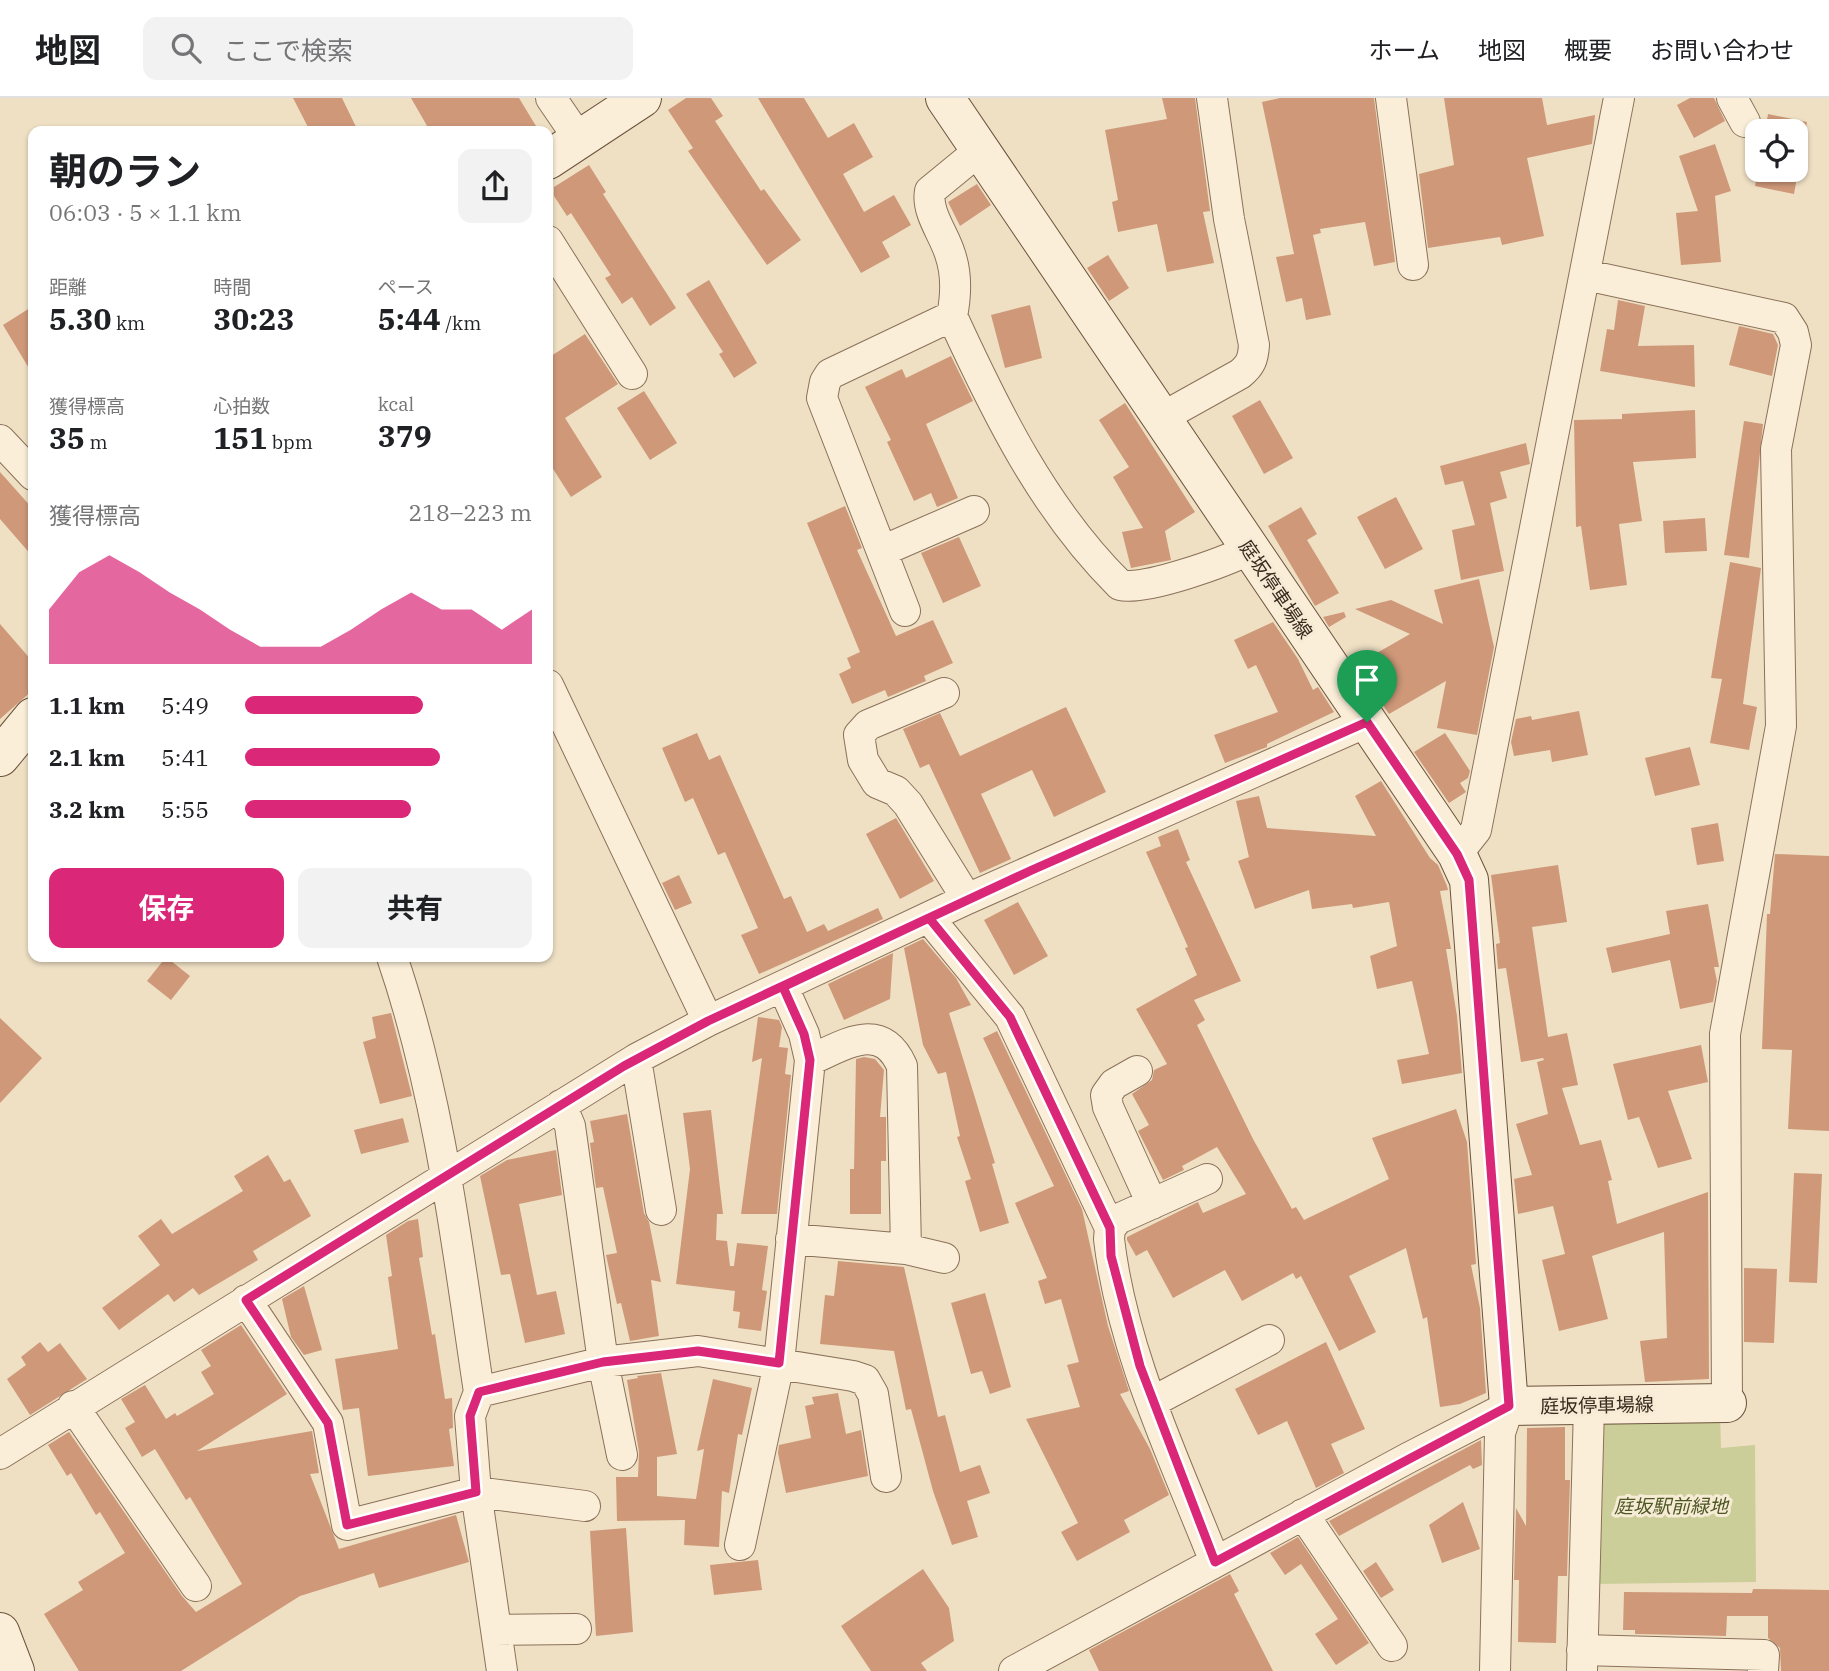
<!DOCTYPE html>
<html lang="ja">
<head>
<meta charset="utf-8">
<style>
  body { margin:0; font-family:"IBM Plex Serif","Noto Sans JP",serif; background:#f2f2f2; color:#202124; height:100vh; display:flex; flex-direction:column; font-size:26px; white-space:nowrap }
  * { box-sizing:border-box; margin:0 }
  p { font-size:23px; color:#757577 }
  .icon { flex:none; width:38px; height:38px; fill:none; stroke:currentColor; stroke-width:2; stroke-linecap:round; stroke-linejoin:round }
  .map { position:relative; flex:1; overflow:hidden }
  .side { position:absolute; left:28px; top:28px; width:525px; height:836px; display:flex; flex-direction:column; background:#fff; border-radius:14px; box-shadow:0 2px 5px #0004 }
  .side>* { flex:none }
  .buttons { position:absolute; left:1745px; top:21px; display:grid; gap:14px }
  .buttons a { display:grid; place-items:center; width:63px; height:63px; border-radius:14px; background:#fff; box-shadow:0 2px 5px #0004; font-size:35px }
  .pin { position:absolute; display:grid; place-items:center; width:60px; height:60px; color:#fff; margin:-72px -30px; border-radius:50% 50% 50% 0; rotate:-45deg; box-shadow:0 0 7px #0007 }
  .pin .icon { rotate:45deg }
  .round { display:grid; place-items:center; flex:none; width:74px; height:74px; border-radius:14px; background:#f2f2f2 }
  .headline { display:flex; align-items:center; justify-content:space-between; height:119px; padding:0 21px }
  h1 { font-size:38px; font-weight:700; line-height:52px }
  .stats { display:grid; grid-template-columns:repeat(3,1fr); gap:10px; height:119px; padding:7px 21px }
  .stats div { display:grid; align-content:center }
  .stats b { font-size:30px; font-weight:700 }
  .stats small { font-size:19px; font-weight:400 }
  .stats p { font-size:19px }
  .chart { height:196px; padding:14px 21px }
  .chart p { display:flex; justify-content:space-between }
  .chart svg { width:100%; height:126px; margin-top:7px; fill:#db2777; opacity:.7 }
  .button { display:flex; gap:14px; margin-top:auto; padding:14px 21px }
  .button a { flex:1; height:80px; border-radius:14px; background:#db2777; color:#fff; font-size:28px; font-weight:700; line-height:80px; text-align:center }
  .button a+a { background:#f2f2f2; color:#202124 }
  ul { padding:0 21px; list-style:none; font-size:23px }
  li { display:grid; grid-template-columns:112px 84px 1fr; align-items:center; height:52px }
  li i { height:18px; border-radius:9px; background:#db2777 }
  header { display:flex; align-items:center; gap:42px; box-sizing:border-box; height:98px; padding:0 35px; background:#fff; border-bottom:2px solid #e0e0e0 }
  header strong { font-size:33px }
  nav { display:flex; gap:38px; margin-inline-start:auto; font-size:24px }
  .search { width:490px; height:63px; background:#f2f2f2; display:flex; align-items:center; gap:18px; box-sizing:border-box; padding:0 24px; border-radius:14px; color:#757577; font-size:26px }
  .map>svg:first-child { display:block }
  .green { fill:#cbce98 }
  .building { fill:#ce9879 }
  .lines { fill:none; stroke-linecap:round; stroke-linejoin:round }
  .minor-casing { stroke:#8b715a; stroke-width:32 }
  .secondary-casing { stroke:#6c523d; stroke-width:40 }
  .minor { stroke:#faeed8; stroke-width:30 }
  .secondary { stroke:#faeed8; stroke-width:38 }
  .route-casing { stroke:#fff; stroke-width:14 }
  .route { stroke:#db2777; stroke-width:9 }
  .labels { text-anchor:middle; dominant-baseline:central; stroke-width:6; stroke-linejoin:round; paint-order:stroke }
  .street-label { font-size:19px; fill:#3a2a1e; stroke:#f6ebd4 }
  .park-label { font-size:19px; font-style:italic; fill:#4d5724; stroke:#f6ebd4 }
</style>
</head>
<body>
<header>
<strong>地図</strong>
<div class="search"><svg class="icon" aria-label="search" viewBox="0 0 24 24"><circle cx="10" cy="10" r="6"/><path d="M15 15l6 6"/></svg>ここで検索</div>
<nav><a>ホーム</a><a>地図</a><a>概要</a><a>お問い合わせ</a></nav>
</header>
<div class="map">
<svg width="1829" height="1573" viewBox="0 0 1829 1573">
  <rect width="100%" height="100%" fill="#efe0c4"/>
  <path class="green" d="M1720,1312L1721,1350L1755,1347L1756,1484L1592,1486L1596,1316Z"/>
  <path class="building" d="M293,0H342L358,33H310Z
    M411,0H519L539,33H430Z
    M686,0H711L723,18L715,23L761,93L764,91L801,142L767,167L688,53L693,50L668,12Z
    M758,0H804L828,40L854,25L873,59L843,76L864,114L894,97L911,127L882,144L890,159L861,175Z
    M1162,0H1195L1210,113L1203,114L1214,165L1167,174L1157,126L1118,134L1112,104L1118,102L1105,32L1167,21Z
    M1280,0H1374L1395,164L1374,168L1365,124L1320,131L1321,135L1313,137L1331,217L1306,222L1302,200L1286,204L1276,159L1294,156L1262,4Z
    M1444,0H1542L1547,27L1595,17L1592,46L1527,60L1544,138L1502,147L1500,139L1428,150L1419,76L1454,67Z
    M1690,0H1714L1725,23L1694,40L1677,7Z
    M1768,16L1807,24L1794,96L1755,88L1758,72H1796V33H1765Z
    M1715,46L1731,93L1715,98L1721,164L1681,167L1676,115L1698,113L1679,58Z
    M589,67L606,94L603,96L676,210L650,228L632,199L622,206L605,180L611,177L571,115L567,118L554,98V89Z
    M977,86L991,107L960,128L948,104Z
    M1108,157L1129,190L1109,203L1087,170Z
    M709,182L757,265L734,280L719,256L723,254L686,196Z
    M1618,202L1645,208L1638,248L1694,247L1695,289L1600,273L1607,231L1614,232Z
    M1030,207L1042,260L1005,270L991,217Z
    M33,208V277L3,227Z
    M1739,228L1773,236L1778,247L1772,278L1729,267Z
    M585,236L618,286L565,320L602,379L571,399L548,363V260Z
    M951,258L973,303L926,326L958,400L937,409L931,395L914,403L887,344L891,342L865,289L902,271L906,280Z
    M644,293L677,345L650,362L617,310Z
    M1260,302L1293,360L1264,376L1232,318Z
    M1125,305L1195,414L1165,433L1171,462L1131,470L1122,434L1143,430L1113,379L1129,369L1099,322Z
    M1695,312L1696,360L1633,364L1642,423L1619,426L1627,487L1590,492L1581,428L1576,429L1574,322L1622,321V316Z
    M1744,323L1763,326L1749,460L1724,457Z
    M1526,345L1530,366L1500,374L1507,400L1490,405L1504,473L1461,482L1452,432L1475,427L1463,383L1445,387L1440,368Z
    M0,374L33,411V459L0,421Z
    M1396,399L1423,451L1385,471L1357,419Z
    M845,408L862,450L857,452L896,538L933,522L953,565L924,578L926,583L888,599L885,592L852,606L839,576L851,570L847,560L860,554L807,425Z
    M1301,409L1317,436L1307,442L1339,495L1315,508L1268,428Z
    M1705,420L1707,453L1665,455L1663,423Z
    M959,439L981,488L943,505L921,455Z
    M1730,464L1761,470L1743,606L1757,609L1749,652L1710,645L1722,581L1711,580Z
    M1479,481L1494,549L1477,637L1437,630L1446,583L1389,616L1356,567L1410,536L1355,511L1391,502L1443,526L1434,492Z
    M1344,514L1346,519L1329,529L1323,519Z
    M1273,524L1298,561L1313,592L1318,589L1334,614L1267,646V649L1225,665L1214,637L1278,614L1256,567L1248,571L1234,542Z
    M0,526L33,564V592L0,621Z
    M1066,609L1106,694L1054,719L1032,672L981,696L1011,761L980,775L929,666L920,670L903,631L940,615L960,658Z
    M1579,613L1588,657L1552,664L1550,652L1514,658L1511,644L1516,621L1531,618L1532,622Z
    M697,635L709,662L720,657L784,801L791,798L807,834L824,826L828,833L878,810L883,821L759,876L741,837L758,830L725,754L718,757L693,700L685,704L662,650Z
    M1445,635L1470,673L1468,680L1460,685L1466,694L1449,705L1414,654Z
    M1690,649L1700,687L1655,698L1645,660Z
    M1381,683L1430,760L1438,767L1447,788L1448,792L1440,793L1451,851H1446L1457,918L1462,975L1402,986L1397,962L1429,956L1412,883L1377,891L1370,858L1397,848L1389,804L1353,810L1352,806L1312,811L1309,792L1255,811L1238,763L1249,759L1236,703L1259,698L1267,730L1376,738L1355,698Z
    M896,720L934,783L900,801L866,736Z
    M1718,725L1724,763L1697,767L1691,730Z
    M1178,731L1190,762L1186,764L1241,883L1194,902L1205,922L1197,927L1253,1041L1292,1111L1296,1109L1304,1122L1389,1081L1372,1040L1456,1011L1467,1044L1476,1166L1471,1167L1480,1210L1486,1295L1460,1306L1440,1309L1427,1219L1423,1221L1406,1150L1349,1178L1376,1234L1339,1253L1301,1178L1296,1181L1293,1175L1242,1203L1225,1172L1173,1200L1147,1152L1136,1158L1127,1142V1139L1198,1104L1203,1115L1246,1096L1217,1049L1182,1068L1184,1072L1163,1082L1138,1033L1149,1027L1132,996L1152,982L1154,972L1167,966L1136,911L1197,877L1185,850L1188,849L1146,754L1161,748L1158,739Z
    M1775,756L1829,758V1033L1788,1031L1792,952L1762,951L1767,816H1770Z
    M1558,767L1567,824L1532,829L1548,939L1567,935L1578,987L1562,990L1580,1047L1601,1042L1612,1082L1608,1083L1617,1126L1708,1094L1709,1281L1645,1284L1640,1243L1667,1240L1664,1134L1592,1158L1608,1221L1559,1233L1542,1162L1565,1156L1553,1108L1518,1116L1514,1081L1532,1077L1516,1026L1548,1016L1537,964L1544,962L1543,960L1521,964L1506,870L1498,871L1496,846L1500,845L1491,777Z
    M679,777L692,805L675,812L662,785Z
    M1018,804L1048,858L1014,877L984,822Z
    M1708,806L1719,869H1714L1717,883L1713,904L1680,911L1670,862L1612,875L1606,850L1670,836L1666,813Z
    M923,841L956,880L971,907L949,915L995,1065L992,1066L1009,1125L980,1134L965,1083L971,1081L957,1039L960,1038L946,974L938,976L923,947L904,850Z
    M893,855L890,901L844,922L828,886Z
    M166,859L190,878L171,902L147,883Z
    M391,915L412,998L380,1006L363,944L376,940L372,919Z
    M758,919L779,922L782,929L779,949L788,950L785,976L791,977L777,1116H741L762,960L752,964Z
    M0,920L42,960L0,1005Z
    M997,933L1082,1111L1108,1228L1129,1293L1120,1296L1150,1351L1169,1397L1124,1422L1130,1434L1077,1463L1061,1434L1078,1425L1026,1321L1080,1309L1067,1267L1079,1264L1061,1201L1045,1206L1038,1183L1047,1180L1015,1105L1054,1088L983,940Z
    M1701,947L1708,984L1668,993L1692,1061L1658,1070L1639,1019L1628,1022L1613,966Z
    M864,959L875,961L884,972L880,1019H886V1063H881V1116H850V1071H854L856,961Z
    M711,1012L723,1116H717L716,1142L727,1143L730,1168H734L737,1145L768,1148L762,1192L767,1193L761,1233L738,1230L740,1214L733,1213L735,1193L676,1186L690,1071L683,1015Z
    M627,1016L644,1115L649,1124L661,1184L651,1182L659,1238L630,1243L621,1205L617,1206L606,1157L617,1155L603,1089L596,1090L590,1045L594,1044L590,1023Z
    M403,1020L409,1044L361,1056L354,1032Z
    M556,1052L562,1097L519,1106L537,1197L556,1193L565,1236L525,1245L510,1176L501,1177L480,1078L507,1062Z
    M268,1057L284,1084L290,1081L311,1118L253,1153L258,1162L199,1197L193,1190L174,1204L168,1196L119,1232L102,1210L160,1167L138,1138L161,1121L172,1136L243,1093L234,1078Z
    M1794,1075L1822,1076L1817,1185L1789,1184Z
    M418,1121L423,1159L419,1160L432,1237L435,1236L445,1301L452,1300L453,1330L449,1331L454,1368L368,1378L359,1310L343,1312L335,1261L398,1251L388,1179L392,1178L386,1137L408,1123Z
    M838,1163L904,1169L938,1319L945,1317L960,1374L980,1367L990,1395L967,1403L978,1439L952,1447L933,1393L911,1311L906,1312L894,1253L820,1246L825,1197L834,1198Z
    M1744,1170L1777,1171L1774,1245L1744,1244Z
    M304,1188L322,1252L304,1257L291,1239L282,1201Z
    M985,1195L1011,1289L990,1296L982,1273L971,1276L951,1205Z
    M241,1227L287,1296L197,1353L312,1333L319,1375L310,1376L339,1451L456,1417L469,1464L379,1490L374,1475L300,1498L181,1573H79L44,1516L83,1492L78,1484L125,1455L100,1414L96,1417L71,1375L67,1378L48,1347L69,1334L182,1498L196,1514L242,1486L190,1399L186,1402L155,1351L142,1359L125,1330L135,1324L121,1301L145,1287L166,1321L175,1315L177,1318L214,1296L201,1274L211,1268L201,1252Z
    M40,1244L48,1254L60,1245L87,1281L30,1317L7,1281L26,1267L21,1259Z
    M1326,1244L1365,1331L1331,1346L1344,1375L1316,1390L1287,1323L1258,1337L1235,1291Z
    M661,1275L677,1356L657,1359V1398L696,1401L704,1351L697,1353L713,1281L752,1290L742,1337L738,1336L729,1395L722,1393L719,1449L684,1447L685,1422L617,1423L616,1379H638L639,1354L627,1282L638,1280L637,1278Z
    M838,1295L846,1336L861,1332L868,1378L786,1395L778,1355L779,1347L811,1340L805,1308L814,1306L812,1299Z
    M1565,1329V1382H1570L1567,1478H1558L1556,1545L1518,1544L1519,1482H1514L1516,1410L1526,1428L1527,1330Z
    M1481,1342L1482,1367L1473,1371L1470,1367L1339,1438L1329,1423Z
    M1463,1404L1480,1451L1442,1465L1429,1427Z
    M626,1430L633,1534L596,1538L590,1433Z
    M1298,1439L1369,1545L1336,1567L1315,1536L1338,1521L1301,1466L1285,1477L1270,1455Z
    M758,1462L762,1492L714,1497L710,1467Z
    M1376,1464L1394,1492L1381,1500L1363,1473Z
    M923,1471L949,1510L954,1543L921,1565L927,1573H871L841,1528Z
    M1230,1476L1239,1493L1234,1496L1273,1573H1099L1089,1552Z
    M1753,1491L1829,1492V1573H1781L1780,1550L1768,1540V1518H1727L1726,1538L1635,1536V1532H1623L1624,1494L1752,1495Z"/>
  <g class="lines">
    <g class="minor-casing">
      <path id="minor" d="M551,0L579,41
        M1391,0L1413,167
        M1732,0L1745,24
        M548,143L632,276
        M1586,177L1784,220L1793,234L1796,247L1776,351L1781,628L1725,936L1727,1305
        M952,218C996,314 1044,412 1120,487C1145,493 1225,464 1250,451
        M1161,320L1240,276C1251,267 1253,261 1254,247L1229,121L1212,0
        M0,342L33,377
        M882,453L974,413
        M905,513L822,300L825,284L830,276L952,218C956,198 957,176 950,156C944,136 926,114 930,93L980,52
        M548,587L708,923
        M944,595L868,627L859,637L863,662L877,685L896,693L908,706L967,801
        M1457,756L1476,732L1619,0
        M929,820L1010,919L1110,1130
        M392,859C440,999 457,1148 479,1294L603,1264L698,1253L853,1278L865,1282L873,1296L886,1379
        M636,961L661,1112
        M810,962C845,947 881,921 902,968L906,1151
        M1137,973L1114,986L1106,997L1108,1009L1152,1106
        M561,1007L570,1028L603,1264L622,1357
        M1207,1081L1118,1121L1110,1130L1109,1141C1122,1253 1174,1360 1215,1464
        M791,1141L906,1151L944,1160
        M246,1202L328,1325L347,1427L476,1394L585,1408
        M479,1294L470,1318L476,1394L502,1573
        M1152,1304L1269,1242
        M73,1308L196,1488
        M0,1356L636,961L708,923L967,801L1367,624
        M1303,1416L1392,1548
        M740,1447L779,1265L810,962L804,936L783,889
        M496,1532L576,1531
        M1582,1552L1764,1557L1763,1573
        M1014,1573L1408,1360L1509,1308
        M1495,1573L1500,1335L1509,1308
        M1582,1573L1589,1308"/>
    </g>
    <g class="secondary-casing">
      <path id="secondary" d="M945,0L1457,756L1469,782L1509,1308L1727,1305
        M548,62L642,0
        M0,659L33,619
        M0,1534L15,1573"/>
    </g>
    <use href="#minor" class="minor"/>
    <use href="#secondary" class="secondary"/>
  </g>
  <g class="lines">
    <g class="route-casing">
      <path id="route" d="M1367,624L1032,772L708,923L624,968L246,1202L328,1325L347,1427L476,1394L470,1318L479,1294L603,1264L698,1253L779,1265L810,962L804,936L783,889L929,820L1010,919L1110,1130L1111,1158L1140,1268L1215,1464L1509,1308L1469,782L1457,756L1367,624"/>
    </g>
    <use href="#route" class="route"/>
  </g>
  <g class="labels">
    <g class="street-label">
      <text transform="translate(1276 491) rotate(56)">庭坂停車場線</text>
      <text transform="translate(1597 1307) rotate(-1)">庭坂停車場線</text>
    </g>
    <g class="park-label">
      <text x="1671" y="1408">庭坂駅前緑地</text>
    </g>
  </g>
</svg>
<div class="buttons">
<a><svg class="icon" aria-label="locate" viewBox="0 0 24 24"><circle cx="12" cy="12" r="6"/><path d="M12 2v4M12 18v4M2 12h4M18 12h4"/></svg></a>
</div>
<div class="pin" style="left:1367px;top:624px;background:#1e9e55"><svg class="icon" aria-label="arrive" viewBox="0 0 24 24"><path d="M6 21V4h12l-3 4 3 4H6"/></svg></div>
<section class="side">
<div class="headline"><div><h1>朝のラン</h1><p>06:03 · 5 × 1.1 km</p></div><a class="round"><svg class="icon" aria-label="share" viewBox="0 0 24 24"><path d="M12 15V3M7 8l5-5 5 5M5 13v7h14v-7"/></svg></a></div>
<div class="stats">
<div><p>距離</p><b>5.30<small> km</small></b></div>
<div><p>時間</p><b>30:23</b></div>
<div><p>ペース</p><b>5:44<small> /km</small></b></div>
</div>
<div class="stats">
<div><p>獲得標高</p><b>35<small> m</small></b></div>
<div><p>心拍数</p><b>151<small> bpm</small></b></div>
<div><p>kcal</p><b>379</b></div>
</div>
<div class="chart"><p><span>獲得標高</span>218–223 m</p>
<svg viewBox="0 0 160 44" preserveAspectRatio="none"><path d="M0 44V25L10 12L20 6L30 12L40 19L50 25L60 32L70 38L80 38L90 38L100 32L110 25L120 19L130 25L140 25L150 32L160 25V44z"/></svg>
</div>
<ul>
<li><b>1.1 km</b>5:49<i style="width:62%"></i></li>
<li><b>2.1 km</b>5:41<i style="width:68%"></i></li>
<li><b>3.2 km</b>5:55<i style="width:58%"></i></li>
</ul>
<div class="button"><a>保存</a><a>共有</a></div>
</section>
</div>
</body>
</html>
